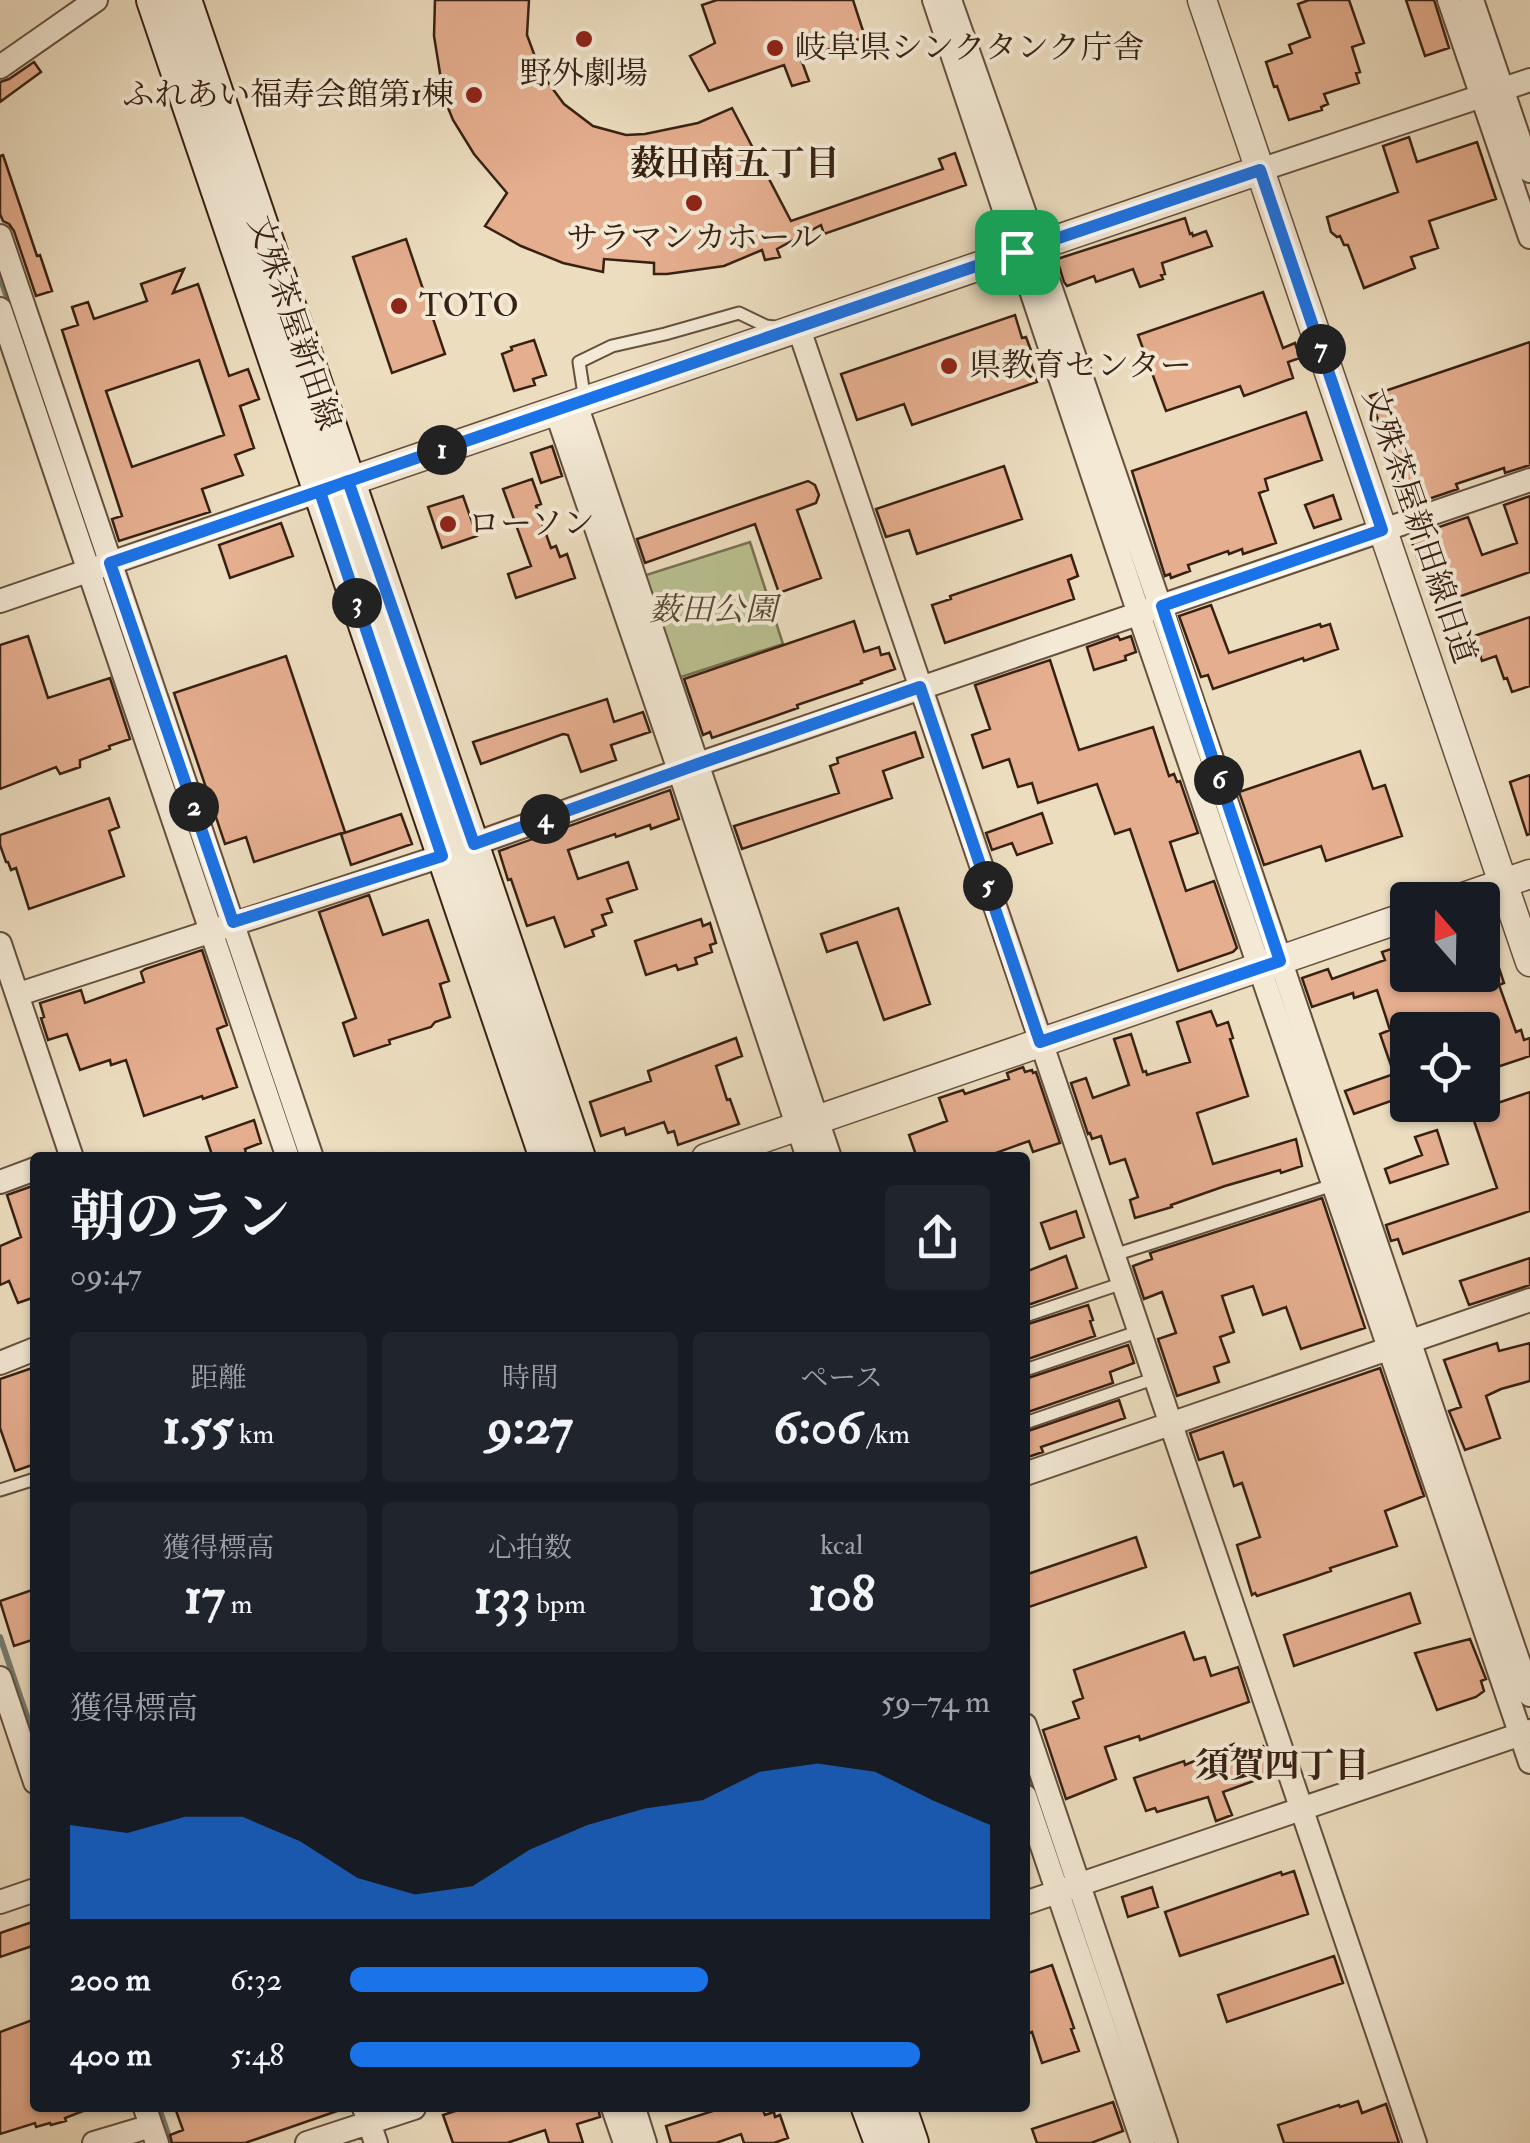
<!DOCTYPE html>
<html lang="ja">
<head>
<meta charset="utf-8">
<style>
  body { margin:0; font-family:"IM FELL Double Pica","Noto Serif JP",serif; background:#20242c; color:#f1f3f6; height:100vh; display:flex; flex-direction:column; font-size:38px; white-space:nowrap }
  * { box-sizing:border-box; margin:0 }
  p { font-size:32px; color:#9ea1a6 }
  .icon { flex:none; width:55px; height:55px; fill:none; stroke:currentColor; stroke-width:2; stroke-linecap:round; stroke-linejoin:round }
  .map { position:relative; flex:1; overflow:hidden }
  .panel { position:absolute; left:30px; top:1152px; width:1000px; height:960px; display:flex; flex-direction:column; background:#171b24; border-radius:10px; box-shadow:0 2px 8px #0004 }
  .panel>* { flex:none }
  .needle { width:65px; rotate:340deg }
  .tools { position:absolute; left:1390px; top:882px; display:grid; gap:20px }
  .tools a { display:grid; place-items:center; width:110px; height:110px; border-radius:10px; background:#171b24; box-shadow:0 2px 8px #0004; font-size:50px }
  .pin { position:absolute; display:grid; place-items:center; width:85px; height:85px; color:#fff; margin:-42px; border-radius:20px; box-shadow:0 5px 15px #0006 }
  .km { position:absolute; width:50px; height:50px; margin:-25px; border-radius:50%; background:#222; color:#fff; font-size:28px; line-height:50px; text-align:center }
  .round { display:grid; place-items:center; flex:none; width:105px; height:105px; border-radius:10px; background:#20242c }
  .head { display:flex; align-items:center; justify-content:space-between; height:170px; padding:0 40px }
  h1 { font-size:55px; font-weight:700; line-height:75px }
  .figures { display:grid; grid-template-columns:repeat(3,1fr); gap:15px; height:170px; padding:10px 40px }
  .figures div { display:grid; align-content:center; border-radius:10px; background:#20242c; text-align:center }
  .figures b { font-size:50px; font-weight:700 }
  .figures small { font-size:28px; font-weight:400 }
  .figures p { font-size:28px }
  .chart { height:280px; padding:20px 40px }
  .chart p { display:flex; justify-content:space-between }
  .chart svg { width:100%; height:180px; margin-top:10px; fill:#1a73e8; opacity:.7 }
  ul { padding:0 40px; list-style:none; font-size:32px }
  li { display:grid; grid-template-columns:160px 120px 1fr; align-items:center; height:75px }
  li i { height:25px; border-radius:12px; background:#1a73e8 }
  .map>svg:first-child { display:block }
  .green { fill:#b9c091; stroke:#787052; stroke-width:2.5 }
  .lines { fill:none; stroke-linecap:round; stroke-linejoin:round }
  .stream { stroke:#727d74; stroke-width:6 }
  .building { fill:#e5ae8f; stroke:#382113; stroke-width:2.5; fill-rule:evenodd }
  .service-casing { stroke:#65503e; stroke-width:15 }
  .minor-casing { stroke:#65503e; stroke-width:26 }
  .tertiary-casing { stroke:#65503e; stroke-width:31 }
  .secondary-casing { stroke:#382113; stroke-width:36 }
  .service { stroke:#f3e9d5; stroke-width:11 }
  .minor { stroke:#f3e9d5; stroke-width:22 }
  .tertiary { stroke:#f3e9d5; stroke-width:28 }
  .secondary { stroke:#f3e9d5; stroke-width:32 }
  .route-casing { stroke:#fff; stroke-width:20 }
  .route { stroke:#1a73e8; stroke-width:12 }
  .poi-dot { fill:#8f2418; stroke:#f3e9d5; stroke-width:4 }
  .labels { text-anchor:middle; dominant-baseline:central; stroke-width:8; stroke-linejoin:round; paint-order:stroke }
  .poi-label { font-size:32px; fill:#382113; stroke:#f3e9d5; text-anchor:start }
  .street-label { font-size:32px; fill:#382113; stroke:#f3e9d5 }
  .park-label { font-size:32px; font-style:italic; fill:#584932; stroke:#f3e9d5 }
  .neighbourhood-label { font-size:35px; font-weight:bold; fill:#382113; stroke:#f3e9d5 }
</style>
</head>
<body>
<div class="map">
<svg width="1530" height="2143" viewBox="0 0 1530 2143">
  <rect width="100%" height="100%" fill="#ecddbf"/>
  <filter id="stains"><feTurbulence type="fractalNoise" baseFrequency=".002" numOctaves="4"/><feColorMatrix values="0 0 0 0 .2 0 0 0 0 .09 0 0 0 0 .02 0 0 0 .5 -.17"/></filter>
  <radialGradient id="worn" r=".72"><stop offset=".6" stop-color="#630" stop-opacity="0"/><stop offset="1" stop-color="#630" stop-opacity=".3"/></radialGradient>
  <path class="green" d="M750,542L783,644L678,678L643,576Z"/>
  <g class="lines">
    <path class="stream" d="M0,277L11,309
      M103,576L169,769
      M0,1637L35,1740
      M1025,1762L1037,1799
      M159,2108L171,2143"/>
  </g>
  <path class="building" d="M435,0H529L527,35L541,73L564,104L593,126L626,135L645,134L698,123L732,108L791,221L943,169L939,159L955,153L966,185L824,234L821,225L777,249L780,257L765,260L762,250L724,266L667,274H654V263L604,259L603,272L563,263L521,246L485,226L507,193L474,154L453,120L444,98L434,36Z
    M717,0H853L865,37L801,59L809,81L792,86L784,65L709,91L690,56L715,43L702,5Z
    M1309,0H1349L1364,43L1352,47L1360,72L1356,73L1359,83L1324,94L1328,104L1321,107L1322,110L1289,120L1277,86L1274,87L1266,62L1292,53L1289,45L1310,37L1298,4Z
    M1406,0H1434L1449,48L1425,56Z
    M34,62L41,72L0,102V82L9,79Z
    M1409,137L1417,162L1477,142L1496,199L1429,221L1438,248L1411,257L1415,268L1364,288L1348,245H1344L1340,236L1337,237L1331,232L1327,217L1398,192L1383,146Z
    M3,155L37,256L40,255L52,291L36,296L14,231L9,224L3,221L0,214V156Z
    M1185,218L1190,234L1192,233L1193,236L1206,231L1212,246L1162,263L1165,274L1161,275L1163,279L1140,287L1133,269L1096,282L1094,276L1067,286L1064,282L1057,259Z
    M406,239L445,354L392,373L353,257Z
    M184,269L173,293L198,284L229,376L248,369L259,399L240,406L254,448L235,455L243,475L202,489L210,512L119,541L112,519L122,516L62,330L78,325L72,307L88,302L94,319L147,301L141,284ZM199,360L224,435L132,467L106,391Z
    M1263,292L1283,348L1295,343L1300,358L1288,362L1293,378L1244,396L1240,386L1166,411L1138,335Z
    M1015,315L1022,338L1026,337L1033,356L1029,357L1037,382L912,425L904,404L857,420L841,374Z
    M534,340L546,375L533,379L535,385L514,391L502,354L512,350L511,347Z
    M1530,342V465L1505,473L1504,468L1456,484L1458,489L1414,504L1405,485L1400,486L1370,396Z
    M1306,412L1322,460L1265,479L1268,490L1259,493L1276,543L1243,554L1242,549L1229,554L1228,551L1188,565L1190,571L1171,578L1170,574L1165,576L1132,471Z
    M552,446L562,476L541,483L531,453Z
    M1004,466L1022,519L917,554L909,530L886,537L876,509Z
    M532,479L541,504L536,506L551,548L556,546L560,557L567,554L575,578L516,598L508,574L531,566L503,489Z
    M808,481L815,485L819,495L816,503L797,510L821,578L779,593L755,524L645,563L637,539Z
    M1333,495L1341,519L1314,528L1305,505Z
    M463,496L477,536L442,548L428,507Z
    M1530,496V572L1447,601L1440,581L1427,585L1410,537L1468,517L1482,555L1517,543L1504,505Z
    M281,523L293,556L230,578L219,545Z
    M1071,555L1078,576L1068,580L1074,599L945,643L932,605L951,599L950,596Z
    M1211,605L1229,653L1320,624L1321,627L1330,624L1338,649L1304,661L1303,658L1213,689L1208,675L1201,677L1179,616Z
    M1530,617V686L1512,692L1507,678L1504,679L1496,656L1482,661L1474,636Z
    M854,621L864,652L879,647L881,655L889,653L895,669L861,681L862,683L797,705L798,708L712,738L710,732L703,735L684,679Z
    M28,636L48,698L110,678L130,739L109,746L110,749L80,760V767L60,774L56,767L0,789V645Z
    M1118,636L1120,640L1131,636L1136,652L1125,656L1126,660L1094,670L1087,647Z
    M286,656L345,832L254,862L246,837L225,844L174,693Z
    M1050,660L1079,750L1153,727L1169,776L1174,774L1177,782L1180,781L1198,833L1170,842L1186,891L1214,881L1237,948L1233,952L1178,971L1130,829L1115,834L1097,784L1038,803L1032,783L1018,787L1009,759L983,768L972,735L990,729L975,685Z
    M607,699L614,722L643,712L650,732L611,745L616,760L581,772L568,735L563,734L481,764L473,742Z
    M915,732L923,757L883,771L892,798L742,849L734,826L839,793L830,766L838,763L837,758Z
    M1360,751L1373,789L1385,785L1402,836L1326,861L1321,846L1264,865L1239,792Z
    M1530,775V834L1527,835L1510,782Z
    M670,790L679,819L651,829L650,825L616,837L615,834L568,850L578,879L628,862L637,889L607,899L612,912L602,915L606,925L592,930L594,936L565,947L554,917L527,926L511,879L508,880L499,851Z
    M109,798L119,827L109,831L124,876L29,909L16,868L11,870L8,862H6L0,845V835Z
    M1042,813L1052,843L1017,855L1012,843L992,850L986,833Z
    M401,814L412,844L351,865L341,834Z
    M369,895L383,935L428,920L449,981L440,984L450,1017L435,1022L431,1027L389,1040L390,1044L354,1056L343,1023L356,1018L319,912Z
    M898,908L930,1004L884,1020L857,942L827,952L821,934Z
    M701,919L703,926L710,923L716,943L710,945L712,952L695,958L697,964L678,970L676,965L646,975L635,941Z
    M1482,929H1486L1504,983L1499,985L1516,1032L1521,1030L1524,1040L1530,1038V1056L1482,1072V1030H1408V1106H1405L1402,1097L1354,1114L1345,1091L1394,1074L1380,1034L1390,1030L1377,990L1354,998L1353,993L1312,1007L1302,978L1328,969L1332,979L1385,960L1382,952L1403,945L1404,948L1408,947V984L1436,975H1482Z
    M202,950L227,1025L217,1029L237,1087L203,1099L202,1096L144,1116L126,1060L111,1065L110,1060L80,1070L67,1034L48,1040L41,1018L44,1017L40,1003L81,990L85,1003L144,982L141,972L145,969Z
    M1211,1011L1217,1026L1228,1022L1233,1038L1230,1039L1248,1096L1197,1113L1213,1164L1296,1139L1302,1166L1281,1173L1280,1170L1225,1186L1171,1205L1172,1207L1135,1218L1130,1200L1138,1197L1125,1159L1110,1164L1101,1136L1092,1139L1090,1133L1088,1134L1071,1083L1086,1078L1093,1098L1129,1085L1114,1039L1131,1034L1143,1072L1146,1071L1147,1075L1190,1062L1177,1022Z
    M736,1038L742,1056L716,1066L727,1100L730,1099L739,1124L678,1145L674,1131L668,1133L664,1122L626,1135L624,1128L601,1136L590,1102L651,1081L648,1071Z
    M1023,1067L1025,1072L1032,1070L1033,1073L1036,1072L1060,1143L1033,1152L1029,1141L982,1158H917L909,1135L947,1121L939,1098L963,1090L965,1094L1009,1079L1007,1073Z
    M1530,1092V1211L1403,1254L1398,1239L1391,1241L1386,1225L1497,1188L1471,1112Z
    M254,1120L261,1143L245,1149L247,1158H213L206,1137Z
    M1437,1130L1448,1164L1390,1183L1385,1169L1422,1155L1415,1137Z
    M35,1185V1297L18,1303L9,1281L0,1285V1246L21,1237L7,1195Z
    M1322,1198L1365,1328L1301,1349L1286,1307L1263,1315L1253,1286L1222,1296L1234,1332L1220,1337L1229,1362L1214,1367L1219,1382L1177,1396L1158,1339L1176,1333L1162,1292L1144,1299L1133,1266L1152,1259L1150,1253Z
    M1076,1211L1084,1237L1050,1249L1041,1223Z
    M1066,1256L1077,1288L1025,1306V1272Z
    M1530,1258V1285L1469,1305L1460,1281Z
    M1088,1305L1093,1320L1090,1321L1095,1336L1025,1360V1325Z
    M1497,1343L1499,1351L1530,1343V1381L1501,1389L1486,1396L1500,1438L1465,1450L1449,1411L1461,1407L1444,1360Z
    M1128,1345L1134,1363L1110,1372L1113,1383L1025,1413V1379Z
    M35,1367V1464L15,1471L0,1428V1379Z
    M1380,1368L1424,1496L1385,1511L1397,1546L1330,1568L1331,1571L1311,1578L1257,1596L1255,1593L1252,1595L1237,1545L1260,1537L1242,1483L1234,1486L1223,1452L1199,1460L1190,1433Z
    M1119,1400L1125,1418L1041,1447L1043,1452L1025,1458V1432Z
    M1136,1537L1146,1567L1029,1607L1025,1595V1575Z
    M35,1589V1639L14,1646L0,1601Z
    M1410,1593L1420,1623L1294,1666L1284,1635Z
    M1184,1632L1194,1660L1205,1657L1211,1676L1238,1667L1249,1702L1140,1740L1139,1736L1105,1747L1116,1779L1066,1799L1043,1730L1079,1718L1073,1702L1083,1698L1074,1670Z
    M1470,1639L1486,1679L1481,1681L1484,1691L1476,1697L1437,1710L1415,1653Z
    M1234,1744L1238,1755L1263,1746L1273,1774L1223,1792L1232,1815L1216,1821L1208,1797L1157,1812L1155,1808L1146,1811L1134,1778L1184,1761L1185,1765Z
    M1294,1871L1308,1914L1180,1956L1165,1912L1281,1872L1282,1875Z
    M1152,1887L1158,1907L1128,1917L1122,1897Z
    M35,1921V1945L0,1957V1933Z
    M1334,1956L1343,1983L1227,2022L1218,1995Z
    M1052,1965L1074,2028L1071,2029L1079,2051L1042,2063L1032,2032L1025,2035V1974Z
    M35,2019V2108H86V2110L65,2118L66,2121L51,2125L50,2123L36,2127L35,2123L0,2134V2032Z
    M1358,2101L1362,2113L1386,2104L1399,2143H1284L1278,2125L1339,2105L1340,2107Z
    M1113,2102L1123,2131L1091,2143H1037L1032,2129Z
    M175,2108H339L340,2110L245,2143H172L170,2135L183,2130Z
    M464,2108H598L600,2117L577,2124L583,2143H549L545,2130L507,2143H453L443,2115Z
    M722,2108H762L765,2115L774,2112L775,2117L780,2115L788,2138L774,2143H744L741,2134L716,2143H671L666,2126Z"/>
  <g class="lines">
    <g class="service-casing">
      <path id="service" d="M585,401L579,362L612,346L665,334L739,313L766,326L774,327
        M1114,1255L1333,1185
        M1025,1316L1123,1283
        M1025,1370L1140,1331
        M1025,1423L1156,1378
        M0,1490L35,1479"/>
    </g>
    <g class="minor-casing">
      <path id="minor" d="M934,0L1139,614L1530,1762
        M950,0C1149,563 1336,1130 1530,1695
        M1449,0L1530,237
        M1472,0L1530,171
        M0,67L96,0
        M1260,170L1530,80
        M0,236L312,1158
        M0,309L288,1158
        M799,329L1415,2143
        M576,404L830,1158
        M556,411L679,770L808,1158
        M0,601L320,491
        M474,844L698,764L1530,480
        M0,944L72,1158
        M19,994L442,856
        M0,1182L35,1169
        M0,1363L35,1349
        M1025,1474L1530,1300
        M0,1678L35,1782
        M1025,1725L1166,2143
        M1025,1796L1143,2143
        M0,1902L35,1890
        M1025,1903L1530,1731
        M145,2108L157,2143
        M364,2108L376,2143
        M613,2108L625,2143
        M634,2108L645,2143
        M94,2143L151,2126
        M307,2143L414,2108"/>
    </g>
    <g class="tertiary-casing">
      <path id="tertiary" d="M1202,0L1530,962
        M330,488L1260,170
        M1455,900L1530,874
        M706,1158L1408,916"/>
    </g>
    <g class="secondary-casing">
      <path id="secondary" d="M153,0L546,1158
        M185,0L579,1158
        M868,2108L881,2143
        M900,2108L912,2143"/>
    </g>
    <use href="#service" class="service"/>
    <use href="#minor" class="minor"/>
    <use href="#tertiary" class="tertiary"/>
    <use href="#secondary" class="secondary"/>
  </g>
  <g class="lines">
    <g class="route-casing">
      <path id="route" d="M1017,252C716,358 413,459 110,563L233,922L442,856L320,492L348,481L474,844L698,764L920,687L1040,1042L1280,961L1162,606L1382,530L1260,170L1017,252"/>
    </g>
    <use href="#route" class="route"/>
  </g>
  <g class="poi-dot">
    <circle cx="584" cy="39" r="10"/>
    <circle cx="775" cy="48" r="10"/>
    <circle cx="474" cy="95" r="10"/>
    <circle cx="694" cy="203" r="10"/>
    <circle cx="399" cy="306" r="10"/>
    <circle cx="949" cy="366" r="10"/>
    <circle cx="448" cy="524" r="10"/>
  </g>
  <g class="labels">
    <g class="poi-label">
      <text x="795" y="48">岐阜県シンクタンク庁舎</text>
      <text x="584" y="74" text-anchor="middle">野外劇場</text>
      <text x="454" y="95" text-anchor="end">ふれあい福寿会館第1棟</text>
      <text x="694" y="238" text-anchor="middle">サラマンカホール</text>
      <text x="419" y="306">TOTO</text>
      <text x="969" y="366">県教育センター</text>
      <text x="468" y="524">ローソン</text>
    </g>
    <g class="street-label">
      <text transform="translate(294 323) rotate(71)">文殊茶屋新田線</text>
      <text transform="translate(1419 526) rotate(71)">文殊茶屋新田線旧道</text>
    </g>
    <g class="park-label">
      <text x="713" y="610">薮田公園</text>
    </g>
    <g class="neighbourhood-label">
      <text x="735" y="164">薮田南五丁目</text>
      <text x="1282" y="1766">須賀四丁目</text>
    </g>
  </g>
  <rect width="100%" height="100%" filter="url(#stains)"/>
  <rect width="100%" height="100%" fill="url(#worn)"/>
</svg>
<div class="tools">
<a><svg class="needle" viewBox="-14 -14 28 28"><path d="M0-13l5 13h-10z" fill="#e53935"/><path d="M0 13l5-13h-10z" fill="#9ea1a6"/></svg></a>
<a><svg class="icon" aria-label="locate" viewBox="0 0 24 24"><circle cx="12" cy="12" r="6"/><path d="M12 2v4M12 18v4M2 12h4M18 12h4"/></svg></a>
</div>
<div class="pin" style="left:1017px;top:252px;background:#1e9e55"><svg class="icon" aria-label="arrive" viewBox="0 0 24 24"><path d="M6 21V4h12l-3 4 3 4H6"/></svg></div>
<b class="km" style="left:442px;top:450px">1</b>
<b class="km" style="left:194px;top:807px">2</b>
<b class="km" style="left:357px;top:603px">3</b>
<b class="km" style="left:545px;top:819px">4</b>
<b class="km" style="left:988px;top:886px">5</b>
<b class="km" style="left:1219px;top:780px">6</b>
<b class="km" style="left:1321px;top:349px">7</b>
<section class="panel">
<div class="head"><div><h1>朝のラン</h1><p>09:47</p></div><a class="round"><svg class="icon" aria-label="share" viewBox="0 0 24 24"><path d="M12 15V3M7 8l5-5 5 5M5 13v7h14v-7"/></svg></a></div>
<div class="figures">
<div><p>距離</p><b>1.55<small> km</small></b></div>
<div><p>時間</p><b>9:27</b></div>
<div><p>ペース</p><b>6:06<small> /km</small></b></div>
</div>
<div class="figures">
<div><p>獲得標高</p><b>17<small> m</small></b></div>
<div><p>心拍数</p><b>133<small> bpm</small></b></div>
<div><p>kcal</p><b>108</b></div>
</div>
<div class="chart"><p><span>獲得標高</span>59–74 m</p>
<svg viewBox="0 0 160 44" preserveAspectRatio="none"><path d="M0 44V21L10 23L20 19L30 19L40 25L50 34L60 38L70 36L80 27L90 21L100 17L110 15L120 8L130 6L140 8L150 15L160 21V44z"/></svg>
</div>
<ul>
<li><b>200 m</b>6:32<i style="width:56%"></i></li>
<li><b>400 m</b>5:48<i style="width:89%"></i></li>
</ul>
</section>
</div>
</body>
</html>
